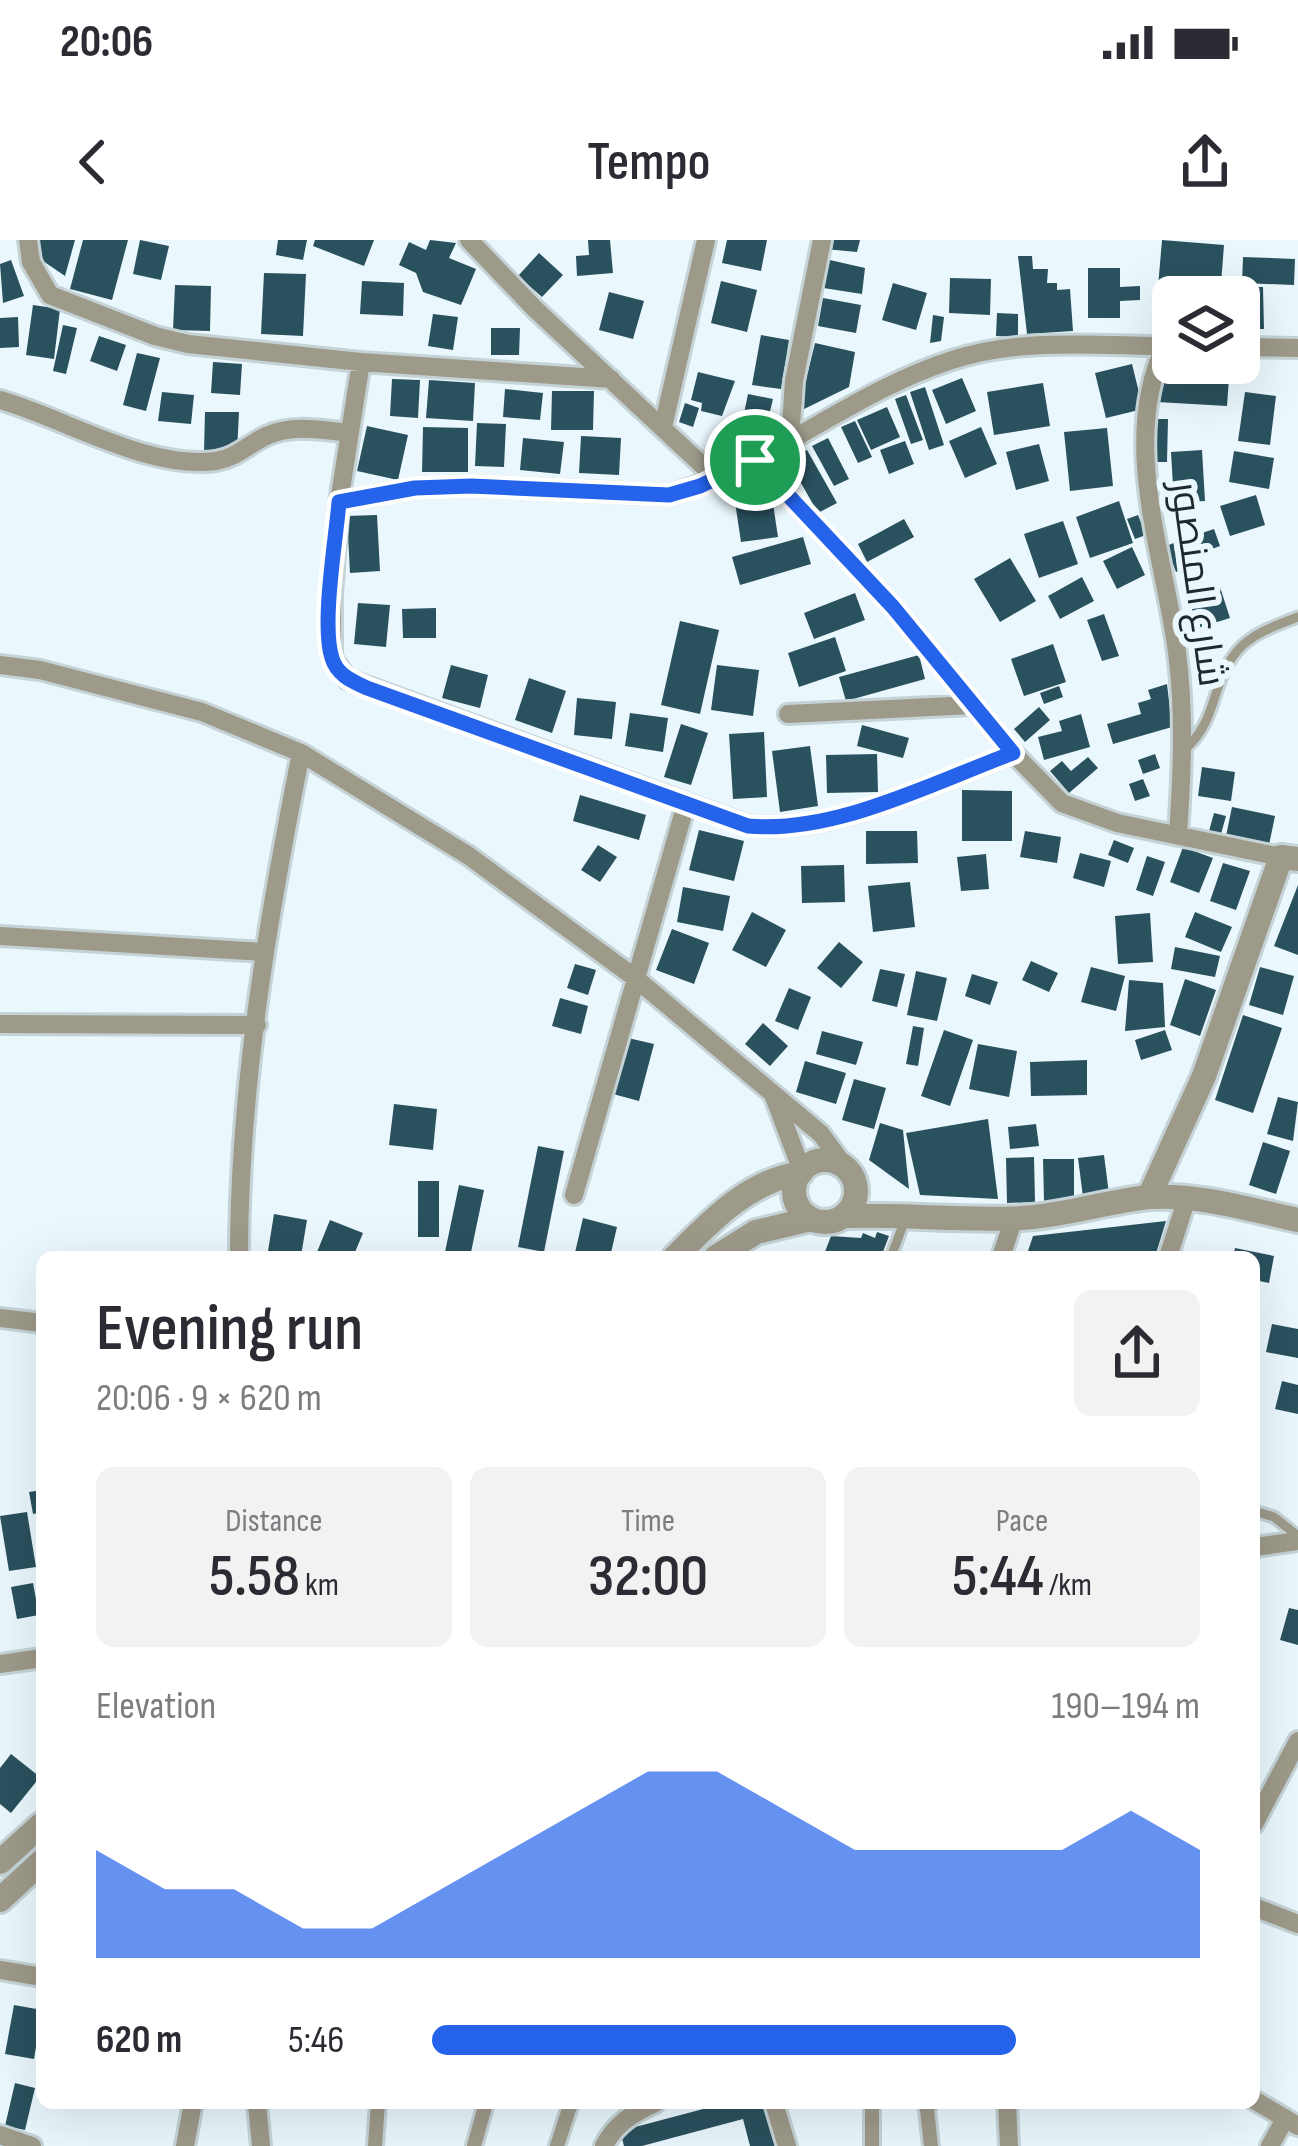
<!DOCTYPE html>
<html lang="en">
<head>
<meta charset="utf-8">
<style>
  body { margin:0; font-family:"Sofia Sans Condensed",Cairo,sans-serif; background:#f2f2f3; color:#2b2b33; height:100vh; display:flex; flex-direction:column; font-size:45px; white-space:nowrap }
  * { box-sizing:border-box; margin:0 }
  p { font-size:39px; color:#7c7c81 }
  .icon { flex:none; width:66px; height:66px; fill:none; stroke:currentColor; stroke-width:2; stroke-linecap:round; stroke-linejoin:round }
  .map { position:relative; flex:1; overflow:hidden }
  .side { position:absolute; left:36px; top:1011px; width:1224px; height:858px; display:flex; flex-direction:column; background:#fff; border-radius:18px; box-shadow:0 12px 48px #0002 }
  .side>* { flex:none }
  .fabs { position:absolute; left:1152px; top:36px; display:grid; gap:24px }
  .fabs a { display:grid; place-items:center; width:108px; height:108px; border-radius:18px; background:#fff; box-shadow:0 12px 48px #0002; font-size:60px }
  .pin { position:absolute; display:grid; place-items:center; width:102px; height:102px; color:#fff; margin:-51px; border:6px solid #fff; border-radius:50%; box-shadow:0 3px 12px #0007 }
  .round { display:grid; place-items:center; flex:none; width:126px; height:126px; border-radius:18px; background:#f2f2f3 }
  .overview { display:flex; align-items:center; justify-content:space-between; height:204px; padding:0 60px }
  h1 { font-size:66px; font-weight:600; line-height:90px }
  .figures { display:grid; grid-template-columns:repeat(3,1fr); gap:18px; height:204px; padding:12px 60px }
  .figures div { display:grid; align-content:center; border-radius:18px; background:#f2f2f3; text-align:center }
  .figures b { font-size:60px; font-weight:600 }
  .figures small { font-size:33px; font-weight:400 }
  .figures p { font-size:33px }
  .chart { height:336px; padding:24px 60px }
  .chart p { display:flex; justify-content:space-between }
  .chart svg { width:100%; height:216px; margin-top:12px; fill:#2563eb; opacity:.7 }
  ul { padding:0 60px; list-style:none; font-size:39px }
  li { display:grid; grid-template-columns:192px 144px 1fr; align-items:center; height:90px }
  li i { height:30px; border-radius:15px; background:#2563eb }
  .status { display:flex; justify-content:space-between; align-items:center; height:84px; padding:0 60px; background:#fff; direction:ltr }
  .status svg { height:33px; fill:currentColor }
  header { display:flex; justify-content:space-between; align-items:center; height:156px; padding:0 60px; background:#fff; font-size:54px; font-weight:600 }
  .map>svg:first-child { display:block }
  .building { fill:#2a515e }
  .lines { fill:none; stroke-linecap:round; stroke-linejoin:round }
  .service-casing { stroke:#c5d3d7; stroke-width:15 }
  .pedestrian-casing { stroke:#c5d3d7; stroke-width:20 }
  .minor-casing { stroke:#c5d3d7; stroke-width:24 }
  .tertiary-casing { stroke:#c5d3d7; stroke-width:30 }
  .service { stroke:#9e9a8a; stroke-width:9 }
  .pedestrian { stroke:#9e9a8a; stroke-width:14 }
  .minor { stroke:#9e9a8a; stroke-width:18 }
  .tertiary { stroke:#9e9a8a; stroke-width:24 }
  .route-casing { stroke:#fff; stroke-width:24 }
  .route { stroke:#2563eb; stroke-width:15 }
  .labels { text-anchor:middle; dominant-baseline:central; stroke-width:12; stroke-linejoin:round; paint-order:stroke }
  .street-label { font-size:39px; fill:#1f282b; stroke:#eaf8fd }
</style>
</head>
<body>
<div class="status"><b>20:06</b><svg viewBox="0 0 49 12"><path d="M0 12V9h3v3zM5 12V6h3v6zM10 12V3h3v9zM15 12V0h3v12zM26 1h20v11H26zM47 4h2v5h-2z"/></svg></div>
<header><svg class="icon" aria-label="back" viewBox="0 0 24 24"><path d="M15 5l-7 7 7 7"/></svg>Tempo<svg class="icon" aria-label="share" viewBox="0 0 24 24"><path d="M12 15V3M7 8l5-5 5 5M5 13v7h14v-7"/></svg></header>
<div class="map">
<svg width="1298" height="1906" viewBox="0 0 1298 1906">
  <rect width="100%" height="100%" fill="#eaf8fd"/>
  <path class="building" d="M39,0H75L65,36L43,21Z
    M83,0H128L112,60L70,49Z
    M140,0L169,6L161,40L133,34Z
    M278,0H307L303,20L276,15Z
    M315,0H374L364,26L313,6Z
    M430,0L456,3L449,18L476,29L461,65L423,52L416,33L399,25L409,2L426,10Z
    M588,0H610L613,33L577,36L576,16L589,15Z
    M727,0H767L761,31L722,23Z
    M826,0H860L857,12L825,9Z
    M1162,0L1224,5L1220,57H1173V84L1155,83Z
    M539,13L563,35L542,57L518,36Z
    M1018,16H1032L1033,29H1048L1047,43H1057V50L1070,49L1073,91L1027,94Z
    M1243,17L1295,19L1294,45L1242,43Z
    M821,18L865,28L862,54L817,47Z
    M11,20L24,56L3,63L0,24Z
    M1088,28H1120V47L1140,46V60L1120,61V78H1088Z
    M264,33L306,34L303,96L261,94Z
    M950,38L991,39L990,75L949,73Z
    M362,41L404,43L403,76L360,74Z
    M721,41L757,50L747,92L711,83Z
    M893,43L927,53L916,90L882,80Z
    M175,45L211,46L210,91L173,90Z
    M1240,47H1263L1264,89H1241Z
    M609,52L644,61L633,99L599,90Z
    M823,58L861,65L856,93L818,86Z
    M33,65L60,69L54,119L26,115Z
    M997,73L1018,74V97L996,96Z
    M433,74L458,77L453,110L428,106Z
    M933,75L944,77L941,101L930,103Z
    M18,77L19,107L0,108V78Z
    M63,85L77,88L66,134L53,131Z
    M491,88H520L519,115H491Z
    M761,95L789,100L781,149L752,145Z
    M99,96L126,105L117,131L90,121Z
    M815,103L855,112L849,147L798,172Z
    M137,113L160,118L146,171L123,165Z
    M1159,120L1230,124L1227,166L1157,162Z
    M213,122L242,124L240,155L211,153Z
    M1132,124L1143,169L1106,178L1095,133Z
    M698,132L735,141L722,176L701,171L702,163L691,160Z
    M962,138L976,171L946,184L932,150Z
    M392,139L420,140L418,178L390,176Z
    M429,140L475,143L473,181L426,178Z
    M1043,143L1050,186L994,195L987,152Z
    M925,147L944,205L929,210L910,152Z
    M505,149L543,153L540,180L503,177Z
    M552,151H594L593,190H551Z
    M162,152L194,155L191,184L158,181Z
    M1245,152L1276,156L1270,205L1238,201Z
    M748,154L773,159L764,196L740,193Z
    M906,155L923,200L911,204L895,159Z
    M685,163L699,168L693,187L679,182Z
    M887,167L900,197L871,210L857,180Z
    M205,172H239L237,212H204Z
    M1154,179H1168L1167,222H1153Z
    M855,181L872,217L858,223L841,187Z
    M477,183L506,184L504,227L475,226Z
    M367,186L408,195L398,240L357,231Z
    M423,187L468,188V232H422Z
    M981,187L997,224L965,238L949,201Z
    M1107,188L1113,246L1070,251L1064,192Z
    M581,196L621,198L619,235L579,233Z
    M523,198L564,202L560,234L520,230Z
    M828,198L849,239L834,246L812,206Z
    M905,201L914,224L889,234L880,210Z
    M1039,204L1049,241L1016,250L1006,212Z
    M807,210L837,263L818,273L788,220Z
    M1202,210L1205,261L1174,263L1171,212Z
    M1234,211L1274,218L1269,249L1229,242Z
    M1256,255L1265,285L1230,296L1220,266Z
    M772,257L778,297L741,302L735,262Z
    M1119,261L1133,303L1090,318L1076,277Z
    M377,275L380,331L350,333L347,276Z
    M1138,275L1146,295L1135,299L1127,279Z
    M904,279L914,297L867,322L858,304Z
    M1063,281L1078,324L1039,338L1024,294Z
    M1214,289L1220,306L1196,315L1190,297Z
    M803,297L811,324L740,345L732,317Z
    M1187,298L1197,324L1176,332L1166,306Z
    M1132,307L1145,335L1117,349L1103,321Z
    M1010,318L1036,361L1000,382L974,339Z
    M1082,337L1094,361L1060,379L1048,356Z
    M1220,347L1230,378L1198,388L1188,356Z
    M855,353L865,380L814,399L804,373Z
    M358,363L390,365L386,407L354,404Z
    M436,368V398H403L402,369Z
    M1104,374L1119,416L1102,421L1087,380Z
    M680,381L719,390L700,474L661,465Z
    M835,397L846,431L799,447L788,413Z
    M1053,404L1066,442L1024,456L1011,419Z
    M919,415L925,439L846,461L839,437Z
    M451,425L488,435L480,468L442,458Z
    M717,425L759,430L753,476L711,470Z
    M529,438L566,451L552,493L515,480Z
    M1167,444L1172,487L1113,504L1107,484L1141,474L1138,463L1151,459L1148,450Z
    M1059,446L1063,457L1044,464L1040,453Z
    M577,458L616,462L612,499L574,495Z
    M1039,467L1050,480L1025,502L1014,489Z
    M630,473L668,478L663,512L625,506Z
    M1081,474L1090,507L1044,520L1038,497L1062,491L1059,481Z
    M681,484L708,493L691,545L664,537Z
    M862,485L909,498L903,518L857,506Z
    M764,492L767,557L733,559L729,494Z
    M810,506L818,566L780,572L772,511Z
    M877,514L878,552L827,553L826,515Z
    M1155,514L1160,528L1143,534L1138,520Z
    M1088,517L1098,528L1069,553L1050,531L1062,521L1071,531Z
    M1202,527L1235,532L1231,561L1198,556Z
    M1143,539L1150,556L1135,561L1129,544Z
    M962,550L1012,551V601H962Z
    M580,555L646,575L639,600L573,581Z
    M1232,567L1275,576L1269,605L1226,596Z
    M1214,573L1226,576L1221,594L1209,591Z
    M699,590L744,601L734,641L689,630Z
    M866,591H917L918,623L866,624Z
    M1025,591L1061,597L1057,623L1020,617Z
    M1114,600L1134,608L1128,623L1108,615Z
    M598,605L617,617L600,642L581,630Z
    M1183,607L1213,618L1199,653L1170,642Z
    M1080,613L1111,621L1104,647L1073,638Z
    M986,614L989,649L961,651L957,617Z
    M1147,616L1165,622L1153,656L1136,650Z
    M1223,623L1250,631L1236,670L1210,661Z
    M844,625L845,662L802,663L801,626Z
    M910,642L915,687L873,692L868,646Z
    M1298,645V715L1274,706Z
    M683,647L730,656L723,691L677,682Z
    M752,672L786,690L766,727L732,710Z
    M1195,672L1232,687L1221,712L1185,697Z
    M1150,673L1153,722L1118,724L1115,676Z
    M672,689L709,703L694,744L656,730Z
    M839,702L863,722L841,748L817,728Z
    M1175,707L1220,716L1215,737L1171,729Z
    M1031,721L1058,733L1049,752L1022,740Z
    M575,724L596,730L588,755L567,748Z
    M1091,727L1125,736L1116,771L1081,762Z
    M1260,727L1294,736L1283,775L1249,765Z
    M880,729L905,734L897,767L872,761Z
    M916,731L947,738L937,781L907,775Z
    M972,734L998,742L990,765L965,756Z
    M1185,739L1216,750L1200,796L1170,785Z
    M1129,740L1163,743L1165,787L1125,791Z
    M789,748L811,757L798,790L775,781Z
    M560,758L588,766L581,794L552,786Z
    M1243,775L1282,788L1253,873L1215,860Z
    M763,783L788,806L770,826L745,804Z
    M913,786L924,788L918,826L906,824Z
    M944,790L973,800L950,866L921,856Z
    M1165,790L1172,810L1141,820L1135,800Z
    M822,791L863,802L856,825L816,814Z
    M628,798L654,804L639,861L613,854Z
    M978,804L1017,811L1009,857L969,849Z
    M1087,820V855L1031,856L1030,822Z
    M805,821L846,833L836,864L796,852Z
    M854,839L886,848L874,889L842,880Z
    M1278,857L1298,862L1293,901L1267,894Z
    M394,864L437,869L433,910L389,905Z
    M988,879L998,959L920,955L906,893Z
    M880,883L903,890L909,949L869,920Z
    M1036,884L1039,906L1010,909L1008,887Z
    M1263,902L1290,911L1276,954L1249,945Z
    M538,906L564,911L544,1012L518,1007Z
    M1104,915L1109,954L1083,957L1078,918Z
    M1034,917L1035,962L1007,963L1006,918Z
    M1043,919H1074V961H1044Z
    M418,941H439V997H418Z
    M459,945L484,950L470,1017L445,1012Z
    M274,974L307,980L301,1016L268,1011Z
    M583,978L617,987L610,1017H574Z
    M330,980L363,993L353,1017H315Z
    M1166,981L1155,1017H1026L1033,996Z
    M877,992L889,996L881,1017H823L831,996L861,998L863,993L875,998Z
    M1235,1008L1274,1016L1269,1043L1254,1040V1017H1233Z
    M1272,1084L1298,1089V1118L1266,1112Z
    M1282,1141L1298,1145V1174L1275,1169Z
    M42,1250V1272L33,1274L29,1252Z
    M27,1272L36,1327L9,1331L0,1276Z
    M33,1343L39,1375L17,1379L11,1347Z
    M1289,1368L1298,1370V1405L1280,1400Z
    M11,1514L40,1537L11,1573L0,1564V1528Z
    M14,1765L42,1770L34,1819L5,1814Z
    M15,1843L35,1848L25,1890L5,1886Z
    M726,1863H765L776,1906H750L743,1879L642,1906H624L620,1891Z"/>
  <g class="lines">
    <g class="service-casing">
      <path id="service" d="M1183,511C1219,481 1210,442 1238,410C1253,393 1277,385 1298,377
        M891,1017L906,977
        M1254,1271L1274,1277L1298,1296"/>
    </g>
    <g class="pedestrian-casing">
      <path id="pedestrian" d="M872,1863V1906
        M930,1863L927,1870L931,1906
        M375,1906L378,1863
        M474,1906L486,1863
        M557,1906L571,1863"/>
    </g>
    <g class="minor-casing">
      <path id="minor" d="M28,0L31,22L50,55L155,96L188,104L361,122L611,139
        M469,0L535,69L717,239
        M1165,106C1120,201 1164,314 1177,412C1185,473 1182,534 1178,595
        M1239,107L1298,108
        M361,122L339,262L332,355V418L347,439L749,586C835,594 933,543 1013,513
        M0,160C64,178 147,230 216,221C236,218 249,204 266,196C293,184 322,190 349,193
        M663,187L706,0
        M790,201L794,141L822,0
        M755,220L893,367L1013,513L1062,563L1117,583L1281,617
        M339,262L415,248L471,246L669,255C770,226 852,152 952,120C1023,97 1100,106 1173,106
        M0,425L40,430L202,472L301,513L469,616L634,737L821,894L848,931
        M788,474L972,465
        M0,696L264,712
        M0,784L257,785
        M773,854L802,931
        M574,955L686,564
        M239,1017C239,848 268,678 301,513
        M1001,1017L1014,978
        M1168,1017L1187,958
        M0,1078L42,1083
        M1254,1307L1298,1301
        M0,1424L42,1418
        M1254,1584L1298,1501
        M1254,1667L1298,1684
        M0,1730L42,1737
        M1254,1860L1298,1886
        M257,1863L261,1906
        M774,1863L787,1906
        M1007,1863L1009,1906
        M0,1895L32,1906
        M185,1906L193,1863
        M604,1906C615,1884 633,1873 655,1863
        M1270,1906L1285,1879"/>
    </g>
    <g class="tertiary-casing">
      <path id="tertiary" d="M794 951a31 31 0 1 1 62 0a31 31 0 1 1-62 0Z
        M1149,957L1204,836L1281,617L1298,619
        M844,976C903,974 962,981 1021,978C1065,976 1107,961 1150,957C1199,954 1251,970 1298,980
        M675,1017C711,981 748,941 801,933
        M716,1017L756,992L811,979
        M0,1622L42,1584
        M0,1660L42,1621"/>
    </g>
    <use href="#service" class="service"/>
    <use href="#pedestrian" class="pedestrian"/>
    <use href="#minor" class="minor"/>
    <use href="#tertiary" class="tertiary"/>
  </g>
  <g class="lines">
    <g class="route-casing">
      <path id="route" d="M755,220L893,367L1013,513C932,543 835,594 748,586L367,448C352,441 337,435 332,418C321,385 336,299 339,262L415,248L471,246L669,255L700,246Z"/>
    </g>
    <use href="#route" class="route"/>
  </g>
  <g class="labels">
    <g class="street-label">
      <text transform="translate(1197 344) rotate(82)">شارع المنصور</text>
    </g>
  </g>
</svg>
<div class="fabs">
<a><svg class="icon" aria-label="layers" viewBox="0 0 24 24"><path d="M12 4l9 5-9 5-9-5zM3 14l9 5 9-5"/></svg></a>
</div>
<div class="pin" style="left:755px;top:220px;background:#1e9e55"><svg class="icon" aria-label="arrive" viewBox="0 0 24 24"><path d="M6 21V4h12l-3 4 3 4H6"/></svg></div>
<section class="side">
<div class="overview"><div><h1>Evening run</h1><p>20:06 · 9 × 620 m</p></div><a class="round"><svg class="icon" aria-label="share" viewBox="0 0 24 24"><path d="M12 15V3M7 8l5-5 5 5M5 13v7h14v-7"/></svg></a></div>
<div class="figures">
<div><p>Distance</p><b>5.58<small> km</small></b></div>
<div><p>Time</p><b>32:00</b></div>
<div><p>Pace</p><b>5:44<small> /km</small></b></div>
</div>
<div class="chart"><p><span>Elevation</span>190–194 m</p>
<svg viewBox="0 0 160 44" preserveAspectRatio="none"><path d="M0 44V22L10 30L20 30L30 38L40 38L50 30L60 22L70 14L80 6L90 6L100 14L110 22L120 22L130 22L140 22L150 14L160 22V44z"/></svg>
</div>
<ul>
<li><b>620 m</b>5:46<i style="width:76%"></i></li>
</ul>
</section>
</div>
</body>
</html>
